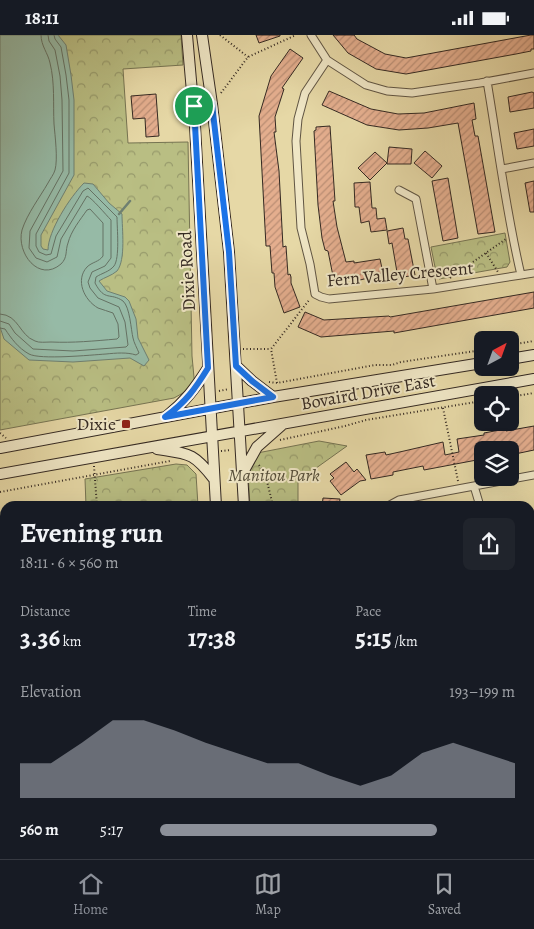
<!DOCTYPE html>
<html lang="en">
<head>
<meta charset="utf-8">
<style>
  body { margin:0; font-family:Alegreya,serif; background:#20242c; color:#f1f3f6; height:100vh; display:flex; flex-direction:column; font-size:19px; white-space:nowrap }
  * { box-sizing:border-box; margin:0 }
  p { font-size:16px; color:#9ea1a6 }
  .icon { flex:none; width:28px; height:28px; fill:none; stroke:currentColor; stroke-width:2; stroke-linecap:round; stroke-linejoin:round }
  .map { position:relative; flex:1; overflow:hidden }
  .drawer { position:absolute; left:0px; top:466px; width:535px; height:359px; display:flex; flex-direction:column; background:#171b24; border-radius:15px 15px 0 0; box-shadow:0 5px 20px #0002 }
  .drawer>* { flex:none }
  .needle { width:32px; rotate:41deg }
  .fabs { position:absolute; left:474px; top:296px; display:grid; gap:10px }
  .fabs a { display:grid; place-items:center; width:45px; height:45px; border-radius:8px; background:#171b24; box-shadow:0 5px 20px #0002; font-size:25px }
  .pin { position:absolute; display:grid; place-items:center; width:42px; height:42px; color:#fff; margin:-21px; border:2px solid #fff; border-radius:50%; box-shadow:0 1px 5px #0007 }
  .round { display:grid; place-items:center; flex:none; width:52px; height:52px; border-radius:8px; background:#20242c }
  .headline { display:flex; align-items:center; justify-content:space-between; height:85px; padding:0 20px }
  h1 { font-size:28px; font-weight:600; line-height:38px }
  .stats { display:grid; grid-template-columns:repeat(3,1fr); gap:8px; height:85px; padding:5px 20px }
  .stats div { display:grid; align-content:center }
  .stats b { font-size:25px; font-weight:600 }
  .stats small { font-size:14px; font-weight:400 }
  .stats p { font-size:14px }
  .chart { height:140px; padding:10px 20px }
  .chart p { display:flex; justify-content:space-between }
  .chart svg { width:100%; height:90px; margin-top:5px; fill:#8c9099; opacity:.7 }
  ul { padding:0 20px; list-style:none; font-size:16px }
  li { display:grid; grid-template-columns:80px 60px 1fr; align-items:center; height:38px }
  li i { height:12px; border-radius:6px; background:#8c9099 }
  .status { display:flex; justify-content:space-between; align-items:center; height:35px; padding:0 25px; background:#171b24; direction:ltr }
  .status svg { height:14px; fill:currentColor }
  .tabs { display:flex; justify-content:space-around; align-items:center; height:70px; border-top:1px solid #363941; background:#171b24; font-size:14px; color:#9ea1a6 }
  .tabs a { display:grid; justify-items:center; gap:2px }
  .tabs .selected { color:#8c9099 }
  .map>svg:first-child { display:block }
  .park { fill:url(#park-crowns); stroke:#767452 }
  .water { fill:#96baa6; stroke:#6f8071 }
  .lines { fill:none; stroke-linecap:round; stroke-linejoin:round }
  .shore { stroke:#657264; stroke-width:1 }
  .stream { stroke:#6f8071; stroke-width:2.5 }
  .building { fill:url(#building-hatch); stroke:#342922 }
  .minor-casing { stroke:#605543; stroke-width:9 }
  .secondary-casing { stroke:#342922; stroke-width:12 }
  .path { stroke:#342922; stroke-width:2; stroke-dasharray:1 2.5; stroke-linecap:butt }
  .minor { stroke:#efe6c5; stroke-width:7 }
  .secondary { stroke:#efe6c5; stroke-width:10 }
  .route-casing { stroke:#fff; stroke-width:10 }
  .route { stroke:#1a73e8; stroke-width:6 }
  .poi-dot { fill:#8f2418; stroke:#efe6c5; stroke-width:2 }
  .labels { text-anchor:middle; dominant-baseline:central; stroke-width:4; stroke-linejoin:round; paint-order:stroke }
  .street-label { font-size:18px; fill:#342922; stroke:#efe6c5 }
  .poi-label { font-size:18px; fill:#342922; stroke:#efe6c5; text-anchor:end }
  .park-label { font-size:18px; font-style:italic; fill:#554e3a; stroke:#efe6c5 }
</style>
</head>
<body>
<div class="status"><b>18:11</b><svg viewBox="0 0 49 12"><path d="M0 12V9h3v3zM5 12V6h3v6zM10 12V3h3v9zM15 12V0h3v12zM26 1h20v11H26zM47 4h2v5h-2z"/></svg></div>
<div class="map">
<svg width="534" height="824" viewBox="0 0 534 824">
  <defs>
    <pattern id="park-crowns" width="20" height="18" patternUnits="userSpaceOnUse" patternTransform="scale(1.25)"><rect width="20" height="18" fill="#b9be83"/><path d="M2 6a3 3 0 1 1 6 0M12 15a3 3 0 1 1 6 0" fill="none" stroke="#979a6b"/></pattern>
    <pattern id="building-hatch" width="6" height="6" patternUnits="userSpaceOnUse" patternTransform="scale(1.25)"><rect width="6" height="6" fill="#e4ae8e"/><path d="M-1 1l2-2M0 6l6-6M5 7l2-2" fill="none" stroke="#ba8e74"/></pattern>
  </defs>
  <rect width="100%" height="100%" fill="#e6d8a6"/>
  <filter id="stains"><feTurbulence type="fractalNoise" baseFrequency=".004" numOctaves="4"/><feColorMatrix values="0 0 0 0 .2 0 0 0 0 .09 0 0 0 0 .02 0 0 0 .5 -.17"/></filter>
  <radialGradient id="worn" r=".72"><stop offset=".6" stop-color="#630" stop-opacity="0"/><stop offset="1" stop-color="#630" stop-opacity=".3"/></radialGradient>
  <path class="park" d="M0,0H181L183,30L123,34L128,108L188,107L192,321L195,353H192L174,363L0,395Z
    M505,198L510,227L507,232L439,244L437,242L431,212Z
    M319,406L347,411L298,446V471H250L247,420Z
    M176,429L187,430L196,439L198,471H86L85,444Z
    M530,650L534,656V824H404V820H530Z"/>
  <path class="water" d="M0,0H58L66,10L71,40L74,65V140L41,200V211L43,214L48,215C48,196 70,162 84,148L93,149L109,168L122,179C122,193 126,225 117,236C111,241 105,242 99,246L107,256L125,262L129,266L136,284L138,303L149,325L144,331L130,323L73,327L29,325L4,304L0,292Z"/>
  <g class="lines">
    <path class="shore" d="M0,279C19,280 19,300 35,306C39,308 46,307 51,307C73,308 94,306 117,304L119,302L118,289L113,278C108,276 103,275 98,273C84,265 75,245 87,232C92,227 99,227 103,221V188L90,174L87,175C80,185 71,196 68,208C65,216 68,222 61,229C39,248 16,218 22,195C27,179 40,162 48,148C50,144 54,139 55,135C58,124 55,101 54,89C53,69 55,48 50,28C48,18 41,11 41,0
      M0,286L9,289L15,298L33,314L73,316L126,312L128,310L125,287L119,272L98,263L90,253L88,247L92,237L105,231L111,223V185C106,180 92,163 87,161L61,204L57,222L47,227L36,223L29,213L30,196L63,136L62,65L60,41L55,15L49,6L48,0
      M0,293L5,294C11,303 18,313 29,319C40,325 91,320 106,319C116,318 127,317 136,320L139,318C137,313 134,308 133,303C131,295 130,272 123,266C110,257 105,267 95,248L96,242C102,238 109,237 114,231C120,223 117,193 117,182L88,153L83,156L56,201L51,219L46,220L39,217L36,211V199L69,138V65L66,40L61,12L55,4L54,0"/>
    <path class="stream" d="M119,179L130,166
      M491,820L492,824"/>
  </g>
  <path class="building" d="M256,0H280V1L259,8Z
    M333,0H354L357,4L385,19L406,23L531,0H534V14H531V16L516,19L406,39L376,34L348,18Z
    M290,14L303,23L282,53L284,54L275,82L276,97H274L279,136L283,212L286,211L288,240L290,239L291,242V248L300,272L284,278L275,252L274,238H272L270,211H266L259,81L271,41Z
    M329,56L371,74L398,79L424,78L474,68L476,84L472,85L475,101H478L495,197L478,199L458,88L428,93L399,95L367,90L322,70Z
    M532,57L534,58V73L510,77L508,62Z
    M156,59L159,101L146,102L145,83L133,84L131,61Z
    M330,91L335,166H333L337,192L346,227L354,226V228L380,224L383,238L367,240L368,243L360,245L359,242L334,246L328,216L325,215L322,203L318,170L314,96L316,95V92Z
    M534,94V111L517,114L514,98Z
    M389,112L412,114L411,129H387Z
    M425,116L442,131L432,143L414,128Z
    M375,117L387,128L370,145L358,133Z
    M448,143L458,203L443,206L432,146Z
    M534,146V177H530L525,148Z
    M370,147L372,173H376L377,184L385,183L387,195L371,197L369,186L361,188L359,172H355L354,148Z
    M403,193L405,204H408L415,240L398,243L392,208L389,209L387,196Z
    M534,257V273L394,298V296L321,302L298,292L305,277L324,285L389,281L390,282Z
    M534,391V415L515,419L514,417H510V415H482V424L424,435L423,431L393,437V440L371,444L366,420L385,417L386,420L404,416L443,407L445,420L459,417L457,404L484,400V398L505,394L506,396Z
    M346,427L354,437L357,434L366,445L360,446L341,460L330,446L334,443L330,439Z
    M323,463L340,464L339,471H322Z"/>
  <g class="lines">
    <g class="minor-casing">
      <path id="minor" d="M311,0L327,25L366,50L387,56L412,58L480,48L534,38
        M327,25L305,58L298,84L296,106L301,193L310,229L315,259L321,262L329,264L433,254L521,240
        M487,46C498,111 506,177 521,240L534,238
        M502,134L534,128
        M399,155L416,164L433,254
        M474,451L534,440
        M388,471L399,465L474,451L480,471
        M530,546L534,551
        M0,702L5,673
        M0,798L5,797
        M280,820V824
        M364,820V824"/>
    </g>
    <g class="secondary-casing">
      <path id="secondary" d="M187,0L195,91L216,471
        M202,0L212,69L229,217L244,471
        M510,324L534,320
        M236,331L252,346L273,362
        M167,381C185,367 196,352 208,333
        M0,413L273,362L482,328
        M157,414C189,419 193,417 214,444
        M0,439L534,344
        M242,439L257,412L283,389
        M235,820L236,824
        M253,820V824"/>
    </g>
    <path class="path" d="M220,0L248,22
      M221,58L248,22L296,0
      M486,218L498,237
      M450,243L506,204
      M510,310L534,306
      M243,314H271
      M269,347L277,348L375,330H392L401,327L482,315
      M277,348L271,314L310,264
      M219,356L229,354
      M510,362L534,358
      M443,373L458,446
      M0,398L6,403
      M280,405L345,391L366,385L482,366
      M221,416L231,415
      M259,430L265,438L273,471
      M94,431L97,471
      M0,457L170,426
      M530,647L534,646
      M530,714L534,717"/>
    <use href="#minor" class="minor"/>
    <use href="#secondary" class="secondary"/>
  </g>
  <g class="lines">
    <g class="route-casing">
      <path id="route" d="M212,69L229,217L236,331L252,346L273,362L165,382C186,367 195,354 208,333L194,71Z"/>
    </g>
    <use href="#route" class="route"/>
  </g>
  <rect class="poi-dot" x="121" y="384" width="10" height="10" rx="2.5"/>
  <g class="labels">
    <g class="street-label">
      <text transform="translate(187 236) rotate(-93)">Dixie Road</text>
      <text transform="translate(400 239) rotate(-5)">Fern Valley Crescent</text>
      <text transform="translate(368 357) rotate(-10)">Bovaird Drive East</text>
    </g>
    <g class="poi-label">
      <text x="116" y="389">Dixie</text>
    </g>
    <g class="park-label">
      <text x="274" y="440">Manitou Park</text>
    </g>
  </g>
  <rect width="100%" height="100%" filter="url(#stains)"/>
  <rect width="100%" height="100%" fill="url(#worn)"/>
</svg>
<div class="fabs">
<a><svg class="needle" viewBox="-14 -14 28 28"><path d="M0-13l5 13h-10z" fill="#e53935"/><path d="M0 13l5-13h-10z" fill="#9ea1a6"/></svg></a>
<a><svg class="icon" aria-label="locate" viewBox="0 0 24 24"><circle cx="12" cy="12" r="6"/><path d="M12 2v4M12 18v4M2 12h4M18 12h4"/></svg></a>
<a><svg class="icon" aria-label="layers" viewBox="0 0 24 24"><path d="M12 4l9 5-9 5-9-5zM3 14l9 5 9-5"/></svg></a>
</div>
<div class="pin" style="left:194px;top:71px;background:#1e9e55"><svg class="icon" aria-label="arrive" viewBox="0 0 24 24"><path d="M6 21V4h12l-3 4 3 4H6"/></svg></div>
<section class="drawer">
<div class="headline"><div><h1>Evening run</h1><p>18:11 · 6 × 560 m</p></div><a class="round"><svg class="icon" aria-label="share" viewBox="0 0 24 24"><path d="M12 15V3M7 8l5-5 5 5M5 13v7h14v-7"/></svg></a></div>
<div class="stats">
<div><p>Distance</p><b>3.36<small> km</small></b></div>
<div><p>Time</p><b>17:38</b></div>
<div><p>Pace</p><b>5:15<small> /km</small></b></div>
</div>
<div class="chart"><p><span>Elevation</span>193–199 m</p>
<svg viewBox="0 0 160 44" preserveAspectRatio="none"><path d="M0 44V27L10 27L20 17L30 6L40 6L50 11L60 17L70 22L80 27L90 27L100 33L110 38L120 33L130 22L140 17L150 22L160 27V44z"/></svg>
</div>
<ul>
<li><b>560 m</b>5:17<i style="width:78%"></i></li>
</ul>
</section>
</div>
<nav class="tabs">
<a class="selected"><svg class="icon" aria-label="home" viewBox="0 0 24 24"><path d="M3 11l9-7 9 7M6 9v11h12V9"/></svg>Home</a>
<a><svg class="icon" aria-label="map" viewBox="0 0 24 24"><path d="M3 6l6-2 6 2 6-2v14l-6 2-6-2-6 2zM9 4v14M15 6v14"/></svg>Map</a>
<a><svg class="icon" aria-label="saved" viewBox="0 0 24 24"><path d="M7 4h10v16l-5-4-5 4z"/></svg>Saved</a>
</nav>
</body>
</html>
